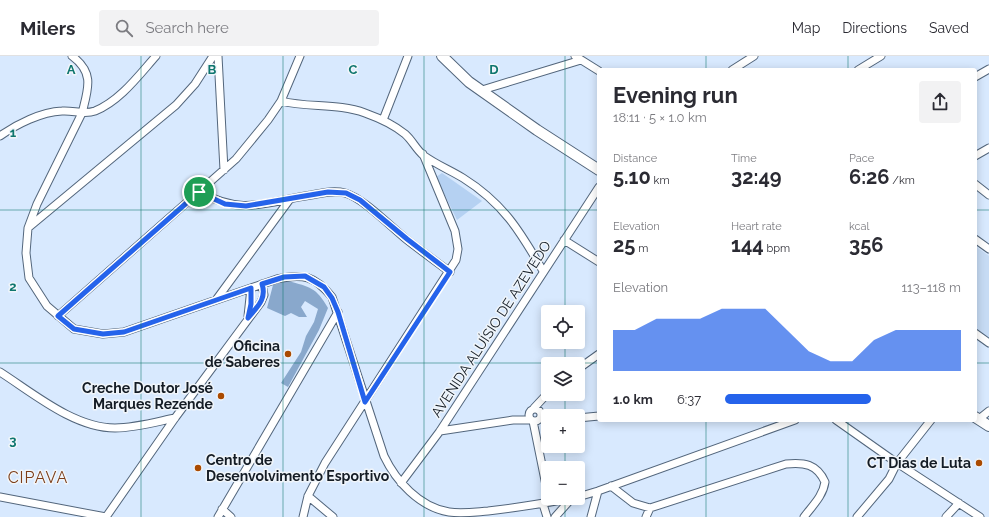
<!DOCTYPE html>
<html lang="en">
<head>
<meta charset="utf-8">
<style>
  body { margin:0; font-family:Raleway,sans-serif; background:#f2f2f3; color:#2b2b33; height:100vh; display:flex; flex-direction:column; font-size:15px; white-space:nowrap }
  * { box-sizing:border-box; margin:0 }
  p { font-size:13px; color:#7c7c81 }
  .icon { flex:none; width:22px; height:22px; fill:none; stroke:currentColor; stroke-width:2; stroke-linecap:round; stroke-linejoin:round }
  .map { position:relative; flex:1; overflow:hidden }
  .sheet { position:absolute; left:597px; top:12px; width:380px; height:354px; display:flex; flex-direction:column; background:#fff; border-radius:4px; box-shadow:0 2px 10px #0003 }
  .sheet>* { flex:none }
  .buttons { position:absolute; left:541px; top:249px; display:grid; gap:8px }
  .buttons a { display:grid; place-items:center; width:44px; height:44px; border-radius:4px; background:#fff; box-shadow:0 2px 10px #0003; font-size:20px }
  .pin { position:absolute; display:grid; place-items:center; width:34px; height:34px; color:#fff; margin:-17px; border:2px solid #fff; border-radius:50%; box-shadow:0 1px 4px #0007 }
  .round { display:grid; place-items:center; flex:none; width:42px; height:42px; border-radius:4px; background:#f2f2f3 }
  .summary { display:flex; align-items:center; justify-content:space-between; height:68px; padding:0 16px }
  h1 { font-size:22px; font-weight:700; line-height:30px }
  .stats { display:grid; grid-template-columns:repeat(3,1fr); gap:6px; height:68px; padding:4px 16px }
  .stats div { display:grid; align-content:center }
  .stats b { font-size:20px; font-weight:700 }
  .stats small { font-size:11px; font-weight:400 }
  .stats p { font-size:11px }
  .chart { height:112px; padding:8px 16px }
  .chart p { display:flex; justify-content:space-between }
  .chart svg { width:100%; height:72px; margin-top:4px; fill:#2563eb; opacity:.7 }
  ul { padding:0 16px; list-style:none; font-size:13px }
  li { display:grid; grid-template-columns:64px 48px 1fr; align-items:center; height:30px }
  li i { height:10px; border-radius:5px; background:#2563eb }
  header { display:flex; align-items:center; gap:24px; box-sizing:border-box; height:56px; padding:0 20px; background:#fff; border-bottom:1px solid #e1e1e2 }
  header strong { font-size:19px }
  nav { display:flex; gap:22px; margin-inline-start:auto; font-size:14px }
  .search { width:280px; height:36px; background:#f2f2f3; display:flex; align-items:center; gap:10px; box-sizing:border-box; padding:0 14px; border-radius:4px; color:#7c7c81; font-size:15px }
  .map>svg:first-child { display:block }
  .built { fill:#c6dbf4 }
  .green { fill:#b5d1f2 }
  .forest { fill:#89a8cc }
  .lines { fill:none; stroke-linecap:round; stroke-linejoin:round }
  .street-casing { stroke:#53667c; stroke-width:9 }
  .secondary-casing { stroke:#53667c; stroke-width:12 }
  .street { stroke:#fff; stroke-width:7 }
  .secondary { stroke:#fff; stroke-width:10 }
  .route-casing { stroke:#fff; stroke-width:8 }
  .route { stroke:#2563eb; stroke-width:5 }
  .grid { fill:none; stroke:#0f766e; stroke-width:1; stroke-opacity:0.55 }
  .poi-dot { fill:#aa4a00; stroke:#f0f5fa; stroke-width:1.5 }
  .labels { text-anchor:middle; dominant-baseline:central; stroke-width:3; stroke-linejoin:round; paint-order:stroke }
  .street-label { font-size:14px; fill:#141c25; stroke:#f0f5fa }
  .poi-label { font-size:14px; font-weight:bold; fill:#141c25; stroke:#f0f5fa; text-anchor:end }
  .quarter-label { font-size:16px; letter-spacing:1px; fill:#7d3e19; stroke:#f0f5fa }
  .grid-label { font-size:13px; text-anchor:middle; font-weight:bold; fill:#0f766e; stroke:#f0f5fa; stroke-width:3; stroke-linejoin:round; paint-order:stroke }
</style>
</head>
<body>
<header>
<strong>Milers</strong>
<div class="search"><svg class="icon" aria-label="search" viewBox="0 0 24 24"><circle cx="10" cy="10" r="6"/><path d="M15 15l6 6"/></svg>Search here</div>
<nav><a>Map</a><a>Directions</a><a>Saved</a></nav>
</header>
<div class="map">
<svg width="989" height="461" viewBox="0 0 989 461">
  <rect width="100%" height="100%" fill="#d8e9fe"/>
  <path class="built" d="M975,190L989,200V284L975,275Z"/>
  <path class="green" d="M442,117L482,145L457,164L436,121Z"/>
  <path class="forest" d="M288,225C310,231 316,231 328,252L319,274L288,331L281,327L301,296L306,280L314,266L318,253L305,245L301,251L307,261H299L291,257L285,260L267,252L273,229Z"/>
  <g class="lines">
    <g class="street-casing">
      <path id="street" d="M72,0C95,17 88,33 82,57L37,148L28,172L26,197L29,222L47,250L74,273L103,278L124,276L277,223C303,217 315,220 332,241L384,400C396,425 419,451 449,456C462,458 475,456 488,455C517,452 545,447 573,442
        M218,0L224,114
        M575,0L599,15
        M732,14L754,0
        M858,14L881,0
        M975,21L989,13
        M482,34L581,4
        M281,45C308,52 338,47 365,57C379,62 394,69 405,78C412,84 416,93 423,99C435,108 450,114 463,122C503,147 520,175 543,215
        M383,64L408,0
        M0,80C17,68 41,56 62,55C73,54 84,59 95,55C120,45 139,19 156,0
        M975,100L989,92
        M975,128L989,139
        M199,136C245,160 264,146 311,139C322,137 334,134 345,137C363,142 390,170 406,183C420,194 435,205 450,216
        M29,171L176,49L195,28L213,0
        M975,183L989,193
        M564,184L599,206
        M216,244L290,143
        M58,260L236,103L268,64L281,45L300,0
        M248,260L251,232
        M975,277L989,287
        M578,313L599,298
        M0,316C33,337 74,372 115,372C135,372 156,366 175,362
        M534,352L548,337
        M529 359a6 6 0 1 1 12 0a6 6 0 1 1-12 0Z
        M578,362L599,360
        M979,363L989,355
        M836,364L897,407L980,461
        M533,365L548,439
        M440,375L513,364H531
        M401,427L440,375L599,131
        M611,430L633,447L650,452L786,408C804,406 817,408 825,426C823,440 813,449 804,461
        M308,440L333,461
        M0,441L106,461
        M578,441L598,435L795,364
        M543,448L547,461
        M222,453L231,461
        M106,461L175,362L261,246L264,239L262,228
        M218,461L338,256
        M303,461L308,440L325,407L456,204L458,193L455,175L423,98
        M555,461L572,442
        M591,461L598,435
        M646,461L650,452
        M857,461L889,423L897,407L931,364
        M946,461L959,447"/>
    </g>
    <g class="secondary-casing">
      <path id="secondary" d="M442,0L469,26L537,74L599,114
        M975,361L989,370"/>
    </g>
    <use href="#street" class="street"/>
    <use href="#secondary" class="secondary"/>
  </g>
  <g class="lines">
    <g class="route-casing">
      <path id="route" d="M199,136L225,148L246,150L328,136L346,137L360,144L407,183L450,216L365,346L338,256L332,242L324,231L305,220L284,221L262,228C267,243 257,251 248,262L251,248V232L124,276L103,278L74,273L58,260Z"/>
    </g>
    <use href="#route" class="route"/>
  </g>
  <path class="grid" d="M141,0V461M283,0V461M424,0V461M565,0V256M706,0V14M848,0V14M0,154H599M975,154H989M565,286V308M0,307H599M975,307H989M565,338V360M706,364V461M848,364V461M565,390V412M565,442V461"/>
  <g class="poi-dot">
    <circle cx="288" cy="298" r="4"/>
    <circle cx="221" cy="340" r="4"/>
    <circle cx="979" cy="407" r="4"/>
    <circle cx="198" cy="412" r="4"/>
  </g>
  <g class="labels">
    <g class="street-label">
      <text transform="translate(491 273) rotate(-57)">AVENIDA ALUÍSIO DE AZEVEDO</text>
    </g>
    <g class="poi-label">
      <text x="280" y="290">Oficina<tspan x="280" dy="16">de Saberes</tspan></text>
      <text x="213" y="332">Creche Doutor José<tspan x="213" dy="16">Marques Rezende</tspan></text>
      <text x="206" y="404" text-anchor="start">Centro de<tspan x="206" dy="16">Desenvolvimento Esportivo</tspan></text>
      <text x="971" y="407">CT Dias de Luta</text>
    </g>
    <g class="quarter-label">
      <text x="38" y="421">CIPAVA</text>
    </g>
  </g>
  <g class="grid-label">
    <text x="71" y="18">A</text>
    <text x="212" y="18">B</text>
    <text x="353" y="18">C</text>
    <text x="494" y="18">D</text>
    <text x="13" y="81">1</text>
    <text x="13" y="235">2</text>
    <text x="13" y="389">3</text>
  </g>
</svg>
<div class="buttons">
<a><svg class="icon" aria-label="locate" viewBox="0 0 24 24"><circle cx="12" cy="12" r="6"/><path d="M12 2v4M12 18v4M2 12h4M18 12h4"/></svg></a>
<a><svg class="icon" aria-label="layers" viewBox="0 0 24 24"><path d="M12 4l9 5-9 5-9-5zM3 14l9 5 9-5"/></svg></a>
<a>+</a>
<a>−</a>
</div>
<div class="pin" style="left:199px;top:136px;background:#1e9e55"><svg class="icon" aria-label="arrive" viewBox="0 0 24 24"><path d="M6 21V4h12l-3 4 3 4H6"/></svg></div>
<section class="sheet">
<div class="summary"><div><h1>Evening run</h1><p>18:11 · 5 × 1.0 km</p></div><a class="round"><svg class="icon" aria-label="share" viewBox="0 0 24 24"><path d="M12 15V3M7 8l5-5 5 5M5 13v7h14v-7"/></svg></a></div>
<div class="stats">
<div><p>Distance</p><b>5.10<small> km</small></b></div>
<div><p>Time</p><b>32:49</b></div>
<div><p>Pace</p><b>6:26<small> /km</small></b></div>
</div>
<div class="stats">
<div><p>Elevation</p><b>25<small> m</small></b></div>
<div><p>Heart rate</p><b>144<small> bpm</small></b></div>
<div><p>kcal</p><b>356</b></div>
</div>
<div class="chart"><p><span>Elevation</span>113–118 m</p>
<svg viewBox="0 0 160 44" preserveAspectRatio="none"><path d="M0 44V19L10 19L20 12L30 12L40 12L50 6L60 6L70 6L80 19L90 32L100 38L110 38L120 25L130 19L140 19L150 19L160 19V44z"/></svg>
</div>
<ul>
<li><b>1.0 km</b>6:37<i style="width:62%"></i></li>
</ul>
</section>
</div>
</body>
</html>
